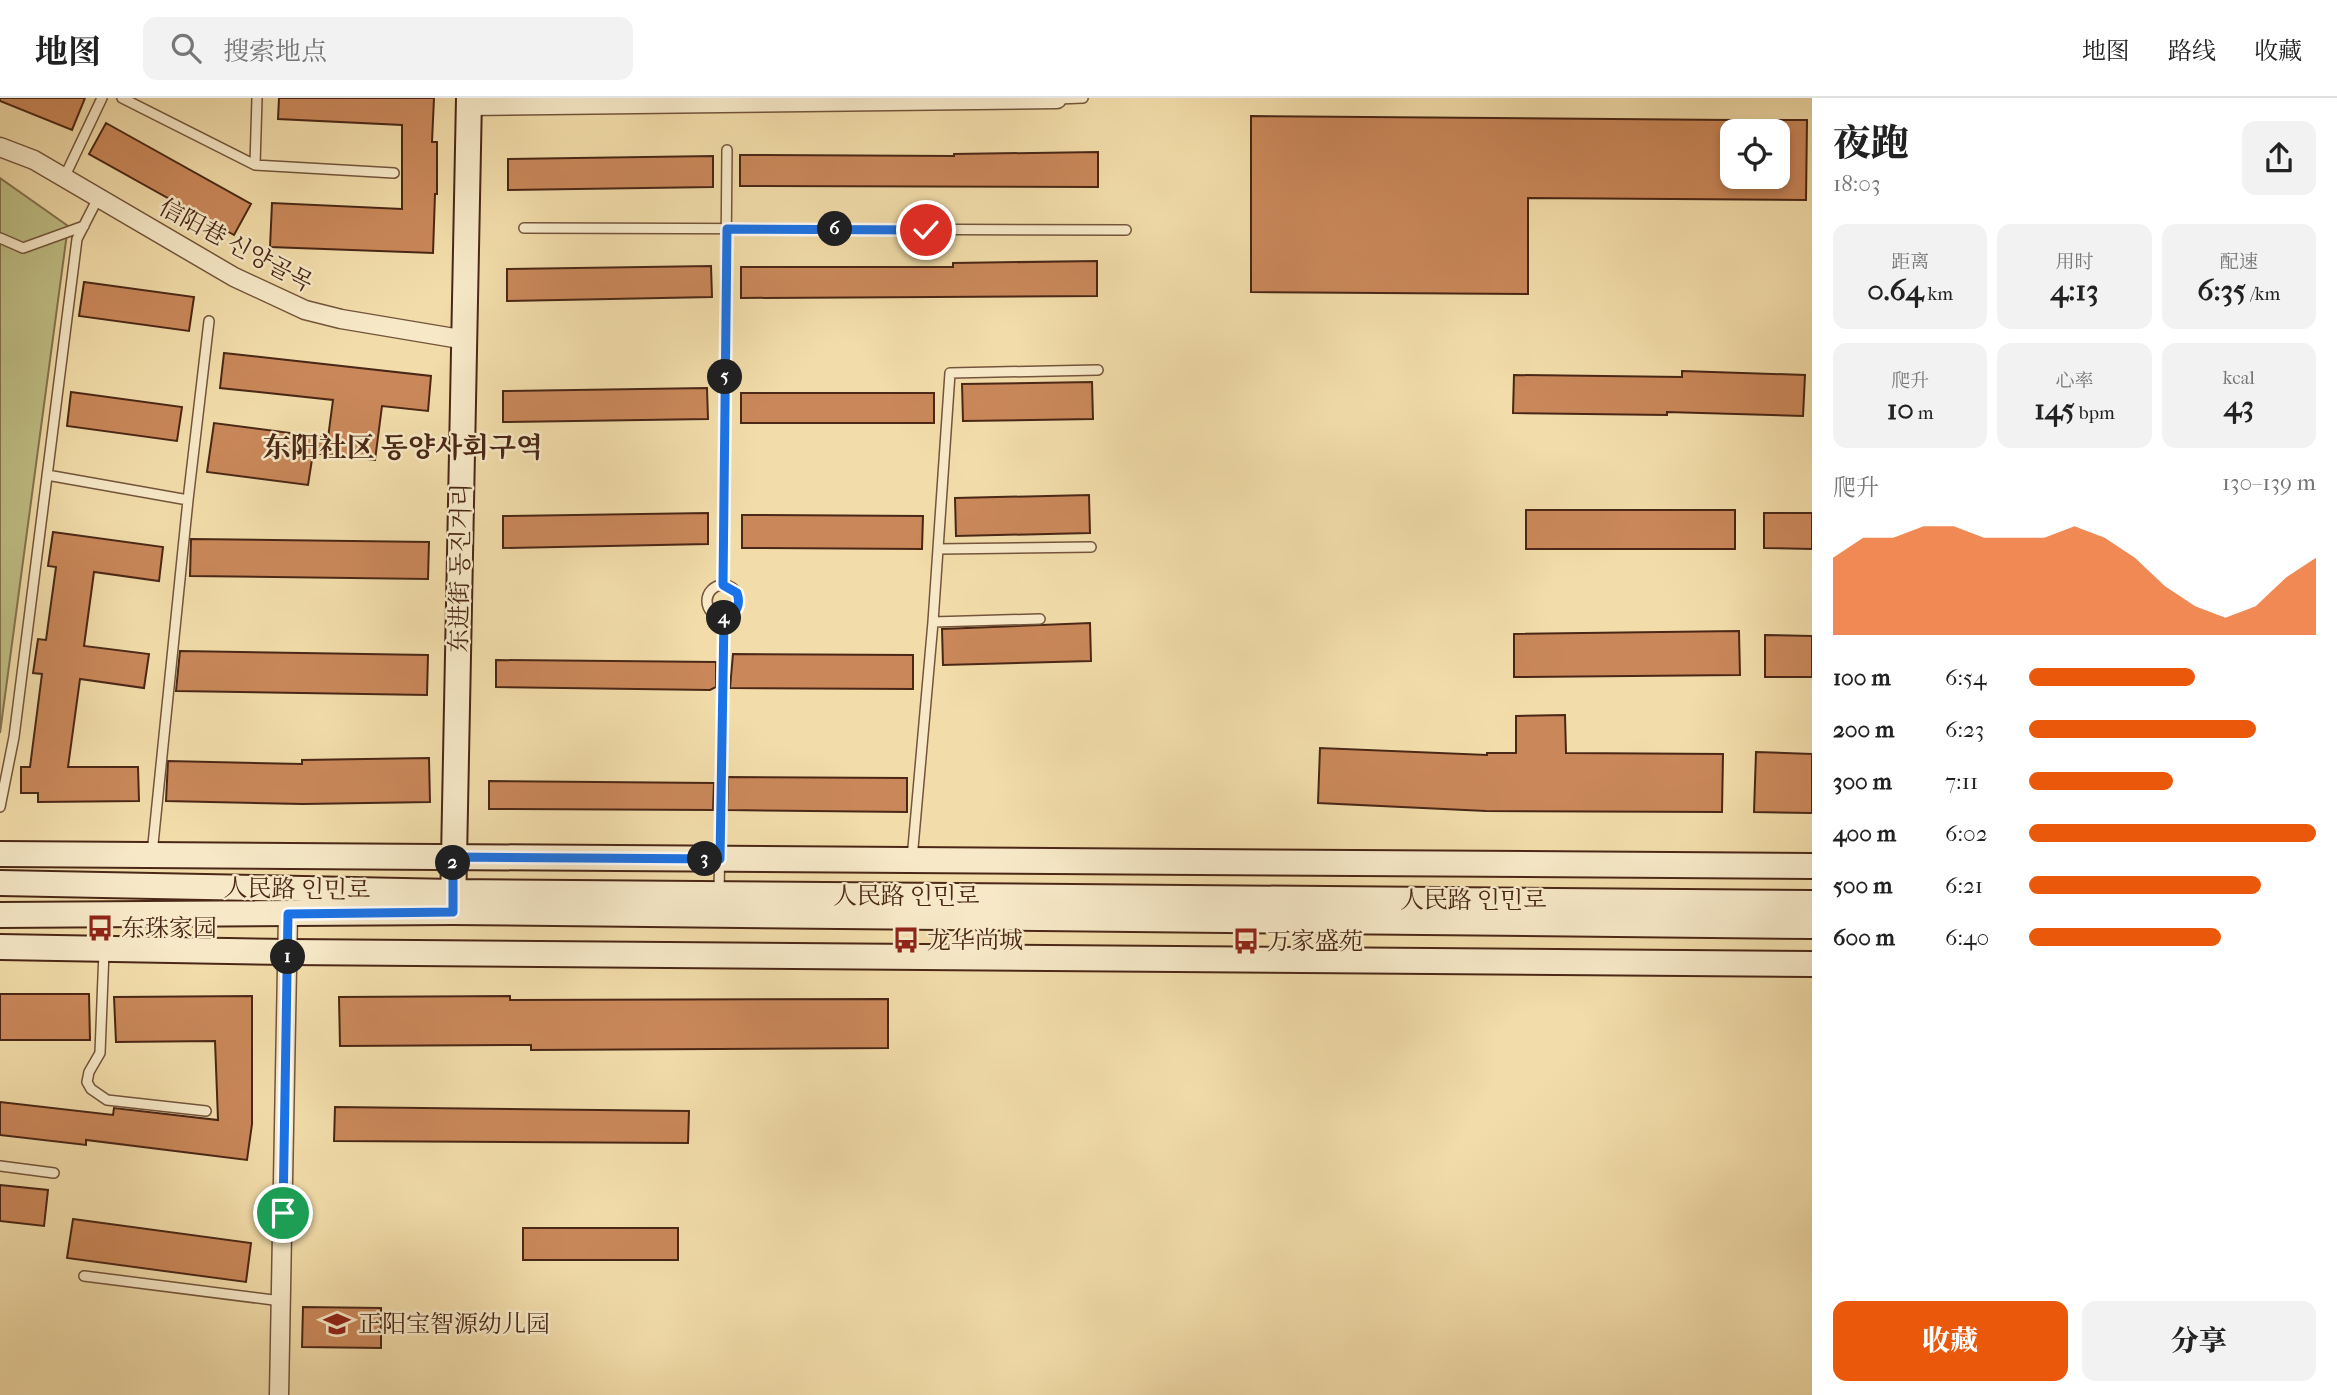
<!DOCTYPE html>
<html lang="zh">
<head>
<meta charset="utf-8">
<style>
  body { margin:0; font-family:"IM FELL French Canon","Noto Serif SC","Noto Serif KR",serif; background:#f2f2f2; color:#222; height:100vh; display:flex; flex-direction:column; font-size:26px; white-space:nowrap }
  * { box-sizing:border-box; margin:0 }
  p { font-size:23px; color:#767676 }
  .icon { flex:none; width:38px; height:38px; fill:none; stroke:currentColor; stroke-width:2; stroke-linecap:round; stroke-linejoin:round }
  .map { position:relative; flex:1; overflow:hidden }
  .side { display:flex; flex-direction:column; background:#fff; width:525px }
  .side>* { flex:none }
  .controls { position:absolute; left:1720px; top:21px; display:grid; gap:14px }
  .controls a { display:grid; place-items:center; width:70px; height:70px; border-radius:14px; background:#fff; box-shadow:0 4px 10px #0003; font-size:35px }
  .pin { position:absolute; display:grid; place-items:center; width:60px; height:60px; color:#fff; margin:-30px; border:4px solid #fff; border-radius:50%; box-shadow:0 2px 7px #0007 }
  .km { position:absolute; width:35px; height:35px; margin:-18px; border-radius:50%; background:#222; color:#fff; font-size:19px; line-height:35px; text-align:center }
  .round { display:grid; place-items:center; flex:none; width:74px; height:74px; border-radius:14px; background:#f2f2f2 }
  .head { display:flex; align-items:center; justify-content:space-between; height:119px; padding:0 21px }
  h1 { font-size:38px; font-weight:800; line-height:52px }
  .metrics { display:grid; grid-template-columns:repeat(3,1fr); gap:10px; height:119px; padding:7px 21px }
  .metrics div { display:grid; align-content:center; border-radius:14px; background:#f2f2f2; text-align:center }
  .metrics b { font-size:30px; font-weight:800 }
  .metrics small { font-size:19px; font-weight:400 }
  .metrics p { font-size:19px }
  .chart { height:196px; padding:14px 21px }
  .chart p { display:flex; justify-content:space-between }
  .chart svg { width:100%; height:126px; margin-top:7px; fill:#ea580c; opacity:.7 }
  .action { display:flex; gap:14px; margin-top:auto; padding:14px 21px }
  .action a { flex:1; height:80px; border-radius:14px; background:#ea580c; color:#fff; font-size:28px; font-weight:800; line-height:80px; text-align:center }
  .action a+a { background:#f2f2f2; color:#222 }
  ul { padding:0 21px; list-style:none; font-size:23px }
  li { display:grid; grid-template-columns:112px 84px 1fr; align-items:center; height:52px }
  li i { height:18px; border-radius:9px; background:#ea580c }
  header { display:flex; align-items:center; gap:42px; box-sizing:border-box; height:98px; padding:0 35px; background:#fff; border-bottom:2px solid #e0e0e0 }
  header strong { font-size:33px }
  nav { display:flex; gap:38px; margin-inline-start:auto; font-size:24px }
  .search { width:490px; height:63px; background:#f2f2f2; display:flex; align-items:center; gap:18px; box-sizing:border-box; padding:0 24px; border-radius:14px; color:#767676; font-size:26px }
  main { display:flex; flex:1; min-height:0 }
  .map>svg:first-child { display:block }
  .green { fill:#bfbf85; stroke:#84734e; stroke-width:2 }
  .building { fill:#ca885a; stroke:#4a2716; stroke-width:2 }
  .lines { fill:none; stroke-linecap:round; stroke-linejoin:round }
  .lane-casing { stroke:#74543b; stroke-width:12 }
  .street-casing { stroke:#74543b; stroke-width:21 }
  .secondary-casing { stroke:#4a2716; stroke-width:28 }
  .lane { stroke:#f7e9c8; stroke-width:9 }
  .street { stroke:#f7e9c8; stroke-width:18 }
  .secondary { stroke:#f7e9c8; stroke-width:24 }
  .route-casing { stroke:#fff; stroke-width:14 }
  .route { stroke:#1a73e8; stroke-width:9 }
  .labels { text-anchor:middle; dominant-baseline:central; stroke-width:5; stroke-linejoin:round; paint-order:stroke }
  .street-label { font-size:24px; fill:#4a2716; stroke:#f7e9c8 }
  .poi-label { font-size:24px; fill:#4a2716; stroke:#f7e9c8; text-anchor:start }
  .quarter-label { font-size:28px; font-weight:bold; fill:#4a2716; stroke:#f7e9c8 }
</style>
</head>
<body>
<header>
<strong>地图</strong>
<div class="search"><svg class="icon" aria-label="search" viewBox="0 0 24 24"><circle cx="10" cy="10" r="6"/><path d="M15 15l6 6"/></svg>搜索地点</div>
<nav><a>地图</a><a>路线</a><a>收藏</a></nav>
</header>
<main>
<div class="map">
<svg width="1812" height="1297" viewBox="0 0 1812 1297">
  <rect width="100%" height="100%" fill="#f2ddaa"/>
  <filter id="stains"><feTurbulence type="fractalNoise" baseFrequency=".00286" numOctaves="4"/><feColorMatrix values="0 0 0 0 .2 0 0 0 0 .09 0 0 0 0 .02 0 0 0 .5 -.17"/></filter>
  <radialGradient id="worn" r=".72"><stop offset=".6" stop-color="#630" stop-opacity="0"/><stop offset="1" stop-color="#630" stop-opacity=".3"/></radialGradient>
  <path class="green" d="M0,80L68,128L0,635Z"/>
  <path class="building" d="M0,0H85L72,32L0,3Z
    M279,0H434L432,44H437V96H435L433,155L270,149L272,105L402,111V27L278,21Z
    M1251,18L1732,22V79H1778V22H1807L1806,102L1528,100V196L1251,194Z
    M106,25L251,106L234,137L89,56Z
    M1098,54V89L740,88V57L954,58V56Z
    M713,58V89L508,92V61Z
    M1097,163V198L741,200V169H953V165Z
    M711,168L712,199L507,203V171Z
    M84,184L194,199L189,233L79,218Z
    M224,255L431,278L428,313L382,308L375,362L313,355L308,387L207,374L214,325L328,340L333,302L220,290Z
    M1682,273L1805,277L1803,318L1667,314V317L1513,315L1514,277L1682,279Z
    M1092,284L1093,321L963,323L962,286Z
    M707,290L708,321L503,324V293Z
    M71,294L182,309L177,343L67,328Z
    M741,295H934V325H741Z
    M1089,397L1090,435L956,438L955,400Z
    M1526,412H1735V451H1526Z
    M708,415V446L503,450V418Z
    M1764,415H1812V451L1764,450Z
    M742,417L923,418L922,451L742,450Z
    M53,434L163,449L159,483L94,474L84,548L149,556L144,590L80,581L68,669H138L139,703L38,704V695H21V669H30L42,576L33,575L38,541L46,542L56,469L48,468Z
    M191,441L429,444L428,481L190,478Z
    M1090,525L1091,563L943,567L942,531Z
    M1739,533L1740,577L1514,579V536Z
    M1765,537L1812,538V579H1765Z
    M180,553L428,557L427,597L176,593Z
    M733,556L913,557V591L730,590Z
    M496,562L716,564V589L710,592L496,589Z
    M1565,617L1566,655L1723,656L1722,714L1486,713L1318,705L1320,650L1487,657V655H1516V618Z
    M1756,654L1812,656V715L1754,714Z
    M429,660L430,704L303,706L166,703L168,663L302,666V662Z
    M728,679L907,680V714L727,712Z
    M489,683L714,685L713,712L489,711Z
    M0,896H89L90,942H0Z
    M252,898V1026L247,1062L86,1042V1047L0,1037V1004L113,1017L114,1010L218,1022L215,943L116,944L114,899Z
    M510,898V902L888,901V950L531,952V947L340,948L339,899Z
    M335,1009L689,1013L688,1045L334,1043Z
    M0,1087L48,1092L44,1128L0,1123Z
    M73,1121L251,1145L246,1184L67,1160Z
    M523,1130H678V1162H523Z
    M303,1209L381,1210V1250L302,1249Z"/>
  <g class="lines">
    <g class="lane-casing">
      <path id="lane" d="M122,0L255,67L394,75
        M1057,1L1083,0
        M255,67L257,0
        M64,80L102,0
        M524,130L1126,132
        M0,140L23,150L84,128
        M47,377L188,402
        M938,451L1091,449
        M707 503a16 16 0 1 1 32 0a16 16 0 1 1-32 0Z
        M723,487L727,52
        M933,524L1040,521
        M0,709L14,639L77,141L98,100
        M152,756L188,402L209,223
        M912,761L933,524L950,275L1098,272
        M719,794L724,520
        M104,853L100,955L89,974L87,984L91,991L107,1002L206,1013
        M0,1068L54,1075
        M84,1178L281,1203"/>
    </g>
    <g class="street-casing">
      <path id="street" d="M469,8L1057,1
        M0,49L34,62L234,179L305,212L341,221L466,242
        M279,1297L288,816"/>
    </g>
    <g class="secondary-casing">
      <path id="secondary" d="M0,756L1812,768
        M0,785L453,794L1812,805
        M453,811L469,0
        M0,817L453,814L1812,828
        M0,849L288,854L1812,866"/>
    </g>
    <use href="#lane" class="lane"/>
    <use href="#street" class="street"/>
    <use href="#secondary" class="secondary"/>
  </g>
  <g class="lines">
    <g class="route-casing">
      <path id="route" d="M283,1115L288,816L453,814V759L720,761L724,520C737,516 741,507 737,495L723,487L727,131L926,132"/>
    </g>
    <use href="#route" class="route"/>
  </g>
  <defs>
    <g id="bus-bare" transform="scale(2.1)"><path d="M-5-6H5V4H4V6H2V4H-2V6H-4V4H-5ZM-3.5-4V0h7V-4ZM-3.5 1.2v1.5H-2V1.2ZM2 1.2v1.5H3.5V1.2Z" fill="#8f2418" stroke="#f7e9c8" stroke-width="2.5" paint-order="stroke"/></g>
    <g id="school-bare" transform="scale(2.1)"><path d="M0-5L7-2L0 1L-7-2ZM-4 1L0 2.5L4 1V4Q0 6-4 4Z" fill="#8f2418" stroke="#f7e9c8" stroke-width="2.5" paint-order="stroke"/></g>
  </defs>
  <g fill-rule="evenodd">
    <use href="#bus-bare" x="100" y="830"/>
    <use href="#bus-bare" x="906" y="842"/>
    <use href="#bus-bare" x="1246" y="843"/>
    <use href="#school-bare" x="337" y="1226"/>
  </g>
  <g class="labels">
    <g class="street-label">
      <text transform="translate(236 147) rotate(28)">信阳巷 신양골목</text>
      <text transform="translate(460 470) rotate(-89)">东进街 동진거리</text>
      <text transform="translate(297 791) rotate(1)">人民路 인민로</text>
      <text x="906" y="798">人民路 인민로</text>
      <text x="1473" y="802">人民路 인민로</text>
    </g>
    <g class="poi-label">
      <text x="121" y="830">东珠家园</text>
      <text x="927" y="842">龙华尚城</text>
      <text x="1267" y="843">万家盛苑</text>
      <text x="358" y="1226">正阳宝智源幼儿园</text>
    </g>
    <g class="quarter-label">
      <text x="403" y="349">东阳社区 동양사회구역</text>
    </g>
  </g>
  <rect width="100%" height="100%" filter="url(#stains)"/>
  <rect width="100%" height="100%" fill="url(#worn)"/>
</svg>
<div class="controls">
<a><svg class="icon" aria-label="locate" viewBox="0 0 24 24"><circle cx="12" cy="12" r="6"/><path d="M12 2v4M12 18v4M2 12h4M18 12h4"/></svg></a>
</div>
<div class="pin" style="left:283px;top:1115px;background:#1e9e55"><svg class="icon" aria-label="arrive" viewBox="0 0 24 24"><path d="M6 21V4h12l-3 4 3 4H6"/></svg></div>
<div class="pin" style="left:926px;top:132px;background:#d93025"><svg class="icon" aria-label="check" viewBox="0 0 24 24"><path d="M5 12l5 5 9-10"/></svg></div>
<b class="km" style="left:288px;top:859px">1</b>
<b class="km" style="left:453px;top:765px">2</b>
<b class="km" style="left:705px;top:761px">3</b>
<b class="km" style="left:724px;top:520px">4</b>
<b class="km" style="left:725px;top:279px">5</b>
<b class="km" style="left:835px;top:131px">6</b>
</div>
<section class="side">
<div class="head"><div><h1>夜跑</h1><p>18:03</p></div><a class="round"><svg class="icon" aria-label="share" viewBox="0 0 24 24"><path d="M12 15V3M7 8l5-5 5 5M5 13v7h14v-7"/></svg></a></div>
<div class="metrics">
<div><p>距离</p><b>0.64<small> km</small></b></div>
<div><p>用时</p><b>4:13</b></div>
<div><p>配速</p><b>6:35<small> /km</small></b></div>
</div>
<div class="metrics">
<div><p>爬升</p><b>10<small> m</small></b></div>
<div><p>心率</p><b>145<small> bpm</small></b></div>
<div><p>kcal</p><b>43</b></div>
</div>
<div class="chart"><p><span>爬升</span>130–139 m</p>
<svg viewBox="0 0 160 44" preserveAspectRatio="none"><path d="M0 44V17L10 10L20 10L30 6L40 6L50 10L60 10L70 10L80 6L90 10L100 17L110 27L120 34L130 38L140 34L150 24L160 17V44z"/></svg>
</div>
<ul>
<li><b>100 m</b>6:54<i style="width:58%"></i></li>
<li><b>200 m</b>6:23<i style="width:79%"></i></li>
<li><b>300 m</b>7:11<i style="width:50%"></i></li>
<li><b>400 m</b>6:02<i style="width:100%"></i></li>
<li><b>500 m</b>6:21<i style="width:81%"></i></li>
<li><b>600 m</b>6:40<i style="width:67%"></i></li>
</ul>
<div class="action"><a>收藏</a><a>分享</a></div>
</section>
</main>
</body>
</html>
